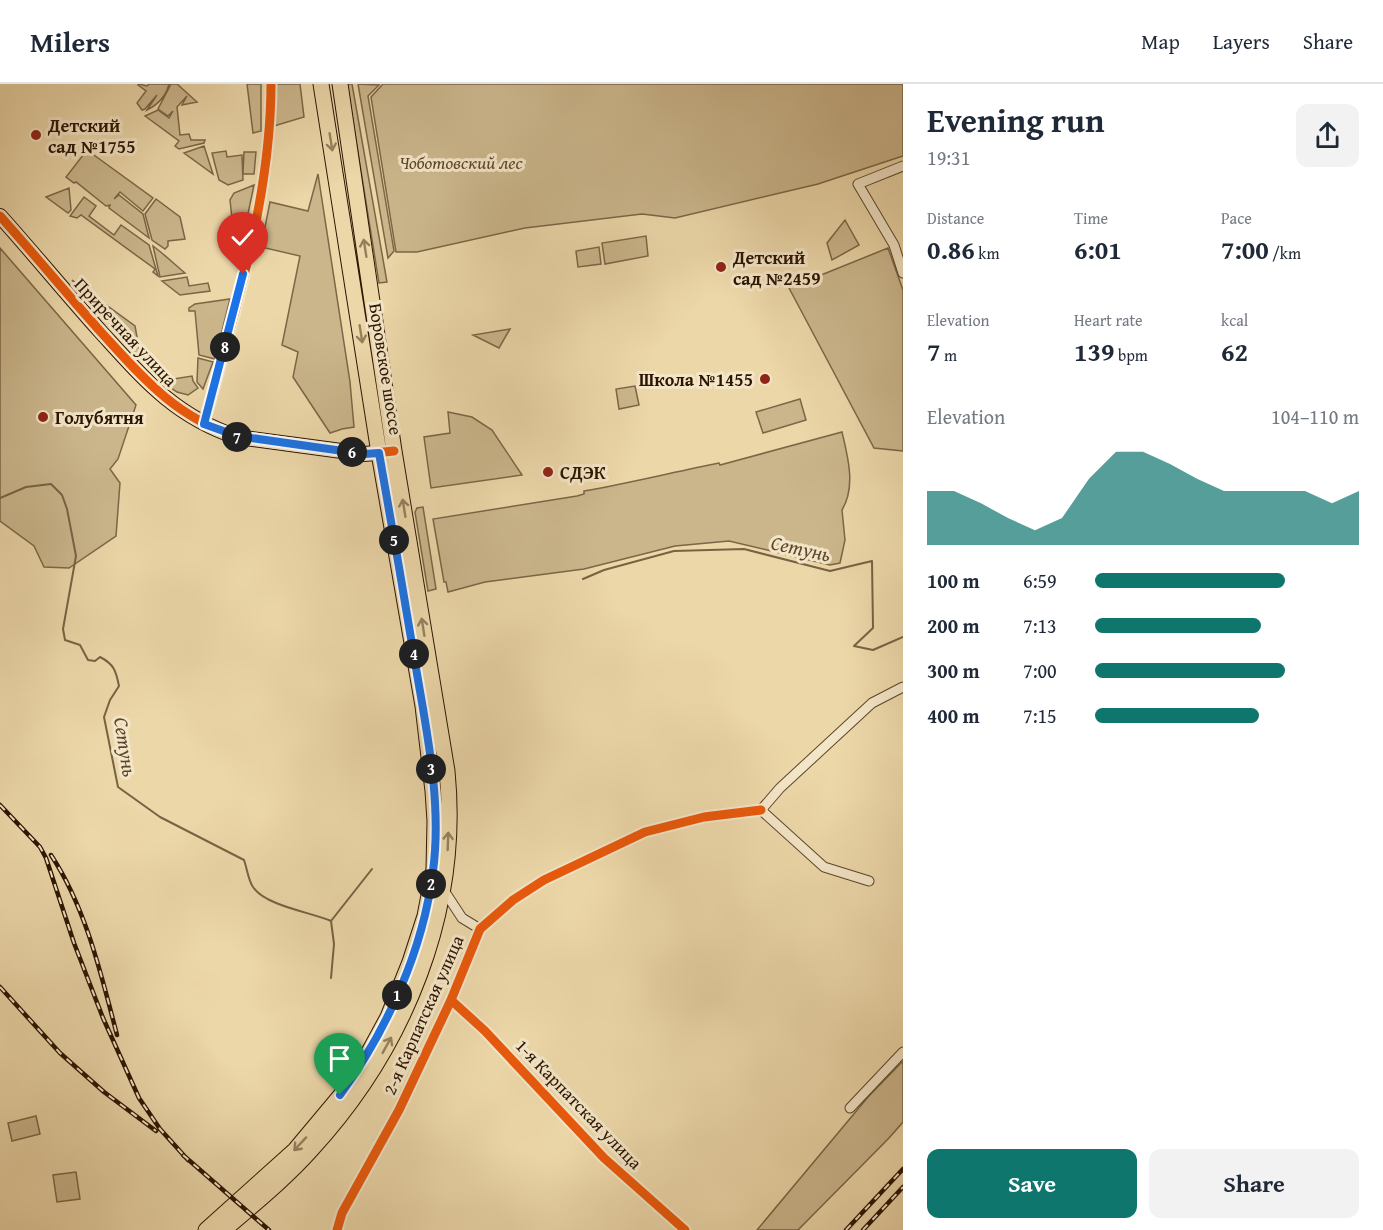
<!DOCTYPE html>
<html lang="en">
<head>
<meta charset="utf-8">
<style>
  body { margin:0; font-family:"Gentium Book Plus",serif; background:#f2f2f3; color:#1f2937; height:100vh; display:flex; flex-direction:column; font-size:22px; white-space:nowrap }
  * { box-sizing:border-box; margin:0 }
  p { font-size:20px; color:#747a83 }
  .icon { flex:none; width:33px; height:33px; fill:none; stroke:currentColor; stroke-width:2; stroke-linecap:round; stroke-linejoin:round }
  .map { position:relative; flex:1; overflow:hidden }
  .side { display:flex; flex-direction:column; background:#fff; width:480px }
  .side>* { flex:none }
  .pin { position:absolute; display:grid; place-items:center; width:51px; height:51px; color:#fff; margin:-62px -26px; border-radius:50% 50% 50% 0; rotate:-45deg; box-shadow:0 0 6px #0007 }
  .pin .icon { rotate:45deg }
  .km { position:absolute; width:30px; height:30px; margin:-15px; border-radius:50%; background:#222; color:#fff; font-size:16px; line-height:30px; text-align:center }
  .round { display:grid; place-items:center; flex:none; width:63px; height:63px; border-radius:12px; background:#f2f2f3 }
  .head { display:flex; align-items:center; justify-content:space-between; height:102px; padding:0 24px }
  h1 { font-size:33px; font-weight:700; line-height:45px }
  .figures { display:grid; grid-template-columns:repeat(3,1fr); gap:9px; height:102px; padding:6px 24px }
  .figures div { display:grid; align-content:center }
  .figures b { font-size:26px; font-weight:700 }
  .figures small { font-size:16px; font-weight:400 }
  .figures p { font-size:16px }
  .chart { height:168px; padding:12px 24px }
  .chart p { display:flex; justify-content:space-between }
  .chart svg { width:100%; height:108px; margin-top:6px; fill:#0f766e; opacity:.7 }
  .action { display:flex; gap:12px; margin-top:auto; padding:12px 24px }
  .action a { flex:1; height:69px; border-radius:12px; background:#0f766e; color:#fff; font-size:24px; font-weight:700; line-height:69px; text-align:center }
  .action a+a { background:#f2f2f3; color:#1f2937 }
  ul { padding:0 24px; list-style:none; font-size:20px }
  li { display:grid; grid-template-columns:96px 72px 1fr; align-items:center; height:45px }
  li i { height:15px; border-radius:8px; background:#0f766e }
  header { display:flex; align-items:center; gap:36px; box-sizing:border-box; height:84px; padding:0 30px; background:#fff; border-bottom:2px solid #e0e1e3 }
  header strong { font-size:28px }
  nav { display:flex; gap:33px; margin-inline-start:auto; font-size:21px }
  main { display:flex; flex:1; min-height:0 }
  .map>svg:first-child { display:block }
  .green { fill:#cbb68c; stroke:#7b6646; stroke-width:1.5 }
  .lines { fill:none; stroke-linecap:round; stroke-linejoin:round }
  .stream { stroke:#776243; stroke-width:2 }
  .street-casing { stroke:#5b462a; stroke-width:11 }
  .secondary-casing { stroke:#2b1500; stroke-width:16 }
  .primary-casing { stroke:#2b1500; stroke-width:17 }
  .street { stroke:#f3e5c7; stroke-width:9 }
  .secondary { stroke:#f3e5c7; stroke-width:14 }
  .primary { stroke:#ecd7a9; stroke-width:15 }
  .rail-casing { stroke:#2b1500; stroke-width:4.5 }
  .rail { stroke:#f3e5c7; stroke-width:2; stroke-dasharray:7; stroke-linecap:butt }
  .cycleway-casing { stroke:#f3e5c7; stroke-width:13 }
  .cycleway { stroke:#e8590c; stroke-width:9 }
  .oneway { stroke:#95805d }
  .route-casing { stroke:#fff; stroke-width:12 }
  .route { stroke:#1a73e8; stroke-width:8 }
  .poi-dot { fill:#8f2418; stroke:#f3e5c7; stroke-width:2 }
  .labels { text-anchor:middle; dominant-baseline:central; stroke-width:6; stroke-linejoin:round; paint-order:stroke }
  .poi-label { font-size:18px; font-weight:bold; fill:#2b1500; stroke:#f3e5c7; text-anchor:start }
  .park-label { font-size:18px; font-style:italic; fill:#5b452a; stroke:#f3e5c7 }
  .street-label { font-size:18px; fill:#2b1500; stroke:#f3e5c7 }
  .water-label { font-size:20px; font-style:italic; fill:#5e482d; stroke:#f3e5c7 }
</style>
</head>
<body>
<header>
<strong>Milers</strong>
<nav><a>Map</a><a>Layers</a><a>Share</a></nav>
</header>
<main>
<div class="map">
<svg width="903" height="1146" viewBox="0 0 903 1146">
  <rect width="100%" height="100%" fill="#ecd7a9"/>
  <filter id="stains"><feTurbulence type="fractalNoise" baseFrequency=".00333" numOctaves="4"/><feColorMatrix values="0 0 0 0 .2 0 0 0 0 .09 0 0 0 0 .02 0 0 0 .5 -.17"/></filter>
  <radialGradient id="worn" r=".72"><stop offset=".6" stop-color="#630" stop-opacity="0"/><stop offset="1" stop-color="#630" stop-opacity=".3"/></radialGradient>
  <path class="green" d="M139,0L147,2L149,0H169C166,12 159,20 147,26L157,11L145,25L142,26L137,19L146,7L138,1Z
    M171,0H177L197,18L182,21L187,12L177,23L180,51L189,50L191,56H205L204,59L179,65L175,62L179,57L145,32L158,26L169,34L173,27L168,32L158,25Z
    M247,0H261V47L253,49Z
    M274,0H300L304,33L274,42Z
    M347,0H352L387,198L379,199Z
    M358,0L379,1L368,12L394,167L388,174Z
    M383,0H903V72L818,100L675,134L642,130L525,144L417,168H396L371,13Z
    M204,62L213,90L184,69Z
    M87,66L153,114L143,127L120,108L114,115L119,111L143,130L149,154L109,124L110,121L106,122L76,98L74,99L66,93Z
    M226,67L227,73L242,71L243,96L228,101L219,96L212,69Z
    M244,68H256L254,90H243Z
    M318,90L350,298L354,343L342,345L330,349L293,293L298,268L282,261L300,172L261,163L270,118L308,127Z
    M254,101L237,182L230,116L234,109Z
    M69,104L71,126L68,129L46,113Z
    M84,113L96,122L89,132L114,151L121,141L149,161L158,192L153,188L155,185L81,131L77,134L70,132Z
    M156,115L180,133L185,155L168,157V162L165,165L152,156L145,130Z
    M845,136L859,161L832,176L827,159Z
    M646,152L648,172L605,180L602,159Z
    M153,162C164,170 174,180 185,189L160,193Z
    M599,163L601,180L578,183L576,167Z
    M0,164L136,321L118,375L110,385L120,399L116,452L69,484L44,483L34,462L0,437Z
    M888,164L903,206V367L874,364L789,204Z
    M187,193L189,202L208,199L210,207L180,211L162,197Z
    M72,196L135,242L141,275Z
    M230,215L215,275L199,271L195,227H189V224L195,220Z
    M510,245L499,264L473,251Z
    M198,274L213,278L203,305L197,298Z
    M192,292L193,297L198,304L188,311L177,308L161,297Z
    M635,302L639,321L619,325L616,305Z
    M800,315L806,336L763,349L756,328Z
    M448,328L472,333L492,346L522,391L431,404L424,353L450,349Z
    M842,348C848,373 856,403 842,426L845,456L840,479L830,481L729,457L675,462L584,485L485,498L448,508L446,498H444L433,435L577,412L584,410V407C630,399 674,388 719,379L720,381Z
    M423,423L436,505L428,507L415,428L417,424Z
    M903,977V1038L889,1054L798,1146H757L868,1013Z
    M36,1032L40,1050L12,1057L8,1039Z
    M76,1088L80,1115L57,1118L53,1091Z"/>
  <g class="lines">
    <path class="stream" d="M0,414L26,403L51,400L62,411L67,425L76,472L63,545L65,556L80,561L88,576L95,577L100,573C114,580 116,587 119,602L110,616L104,633L118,703L160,733L244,776C247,784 248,796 253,803C266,822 310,828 331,837L372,785
      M583,495L604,486L674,467L744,465L830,487L872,477L873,544L854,562L873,566L903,553
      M331,894L334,860L331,837"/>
    <g class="street-casing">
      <path id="street" d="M903,82L858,100L894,161L903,189
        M204,340C234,231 271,114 271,0
        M761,726L780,704L872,619L903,603
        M761,726L824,783L869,797
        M443,805L462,834L480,845
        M451,916L485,947L604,1074L685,1146
        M850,1024L903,968
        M337,1146L342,1129L399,1026L451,916L480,845L513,816L544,796L645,748L704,733L761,726"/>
    </g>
    <g class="secondary-casing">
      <path id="secondary" d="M0,132C34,170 66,209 100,247C143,294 174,332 237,353L364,370L389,368"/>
    </g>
    <g class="primary-casing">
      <path id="primary" d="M206,1146L295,1066L341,1011L369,968L388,933L410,878L425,832L434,785L435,737L433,707L423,622L379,369L321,0
        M224,1146C254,1120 285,1095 311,1066C405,964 461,827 447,687L394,367L340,0"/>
    </g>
    <use href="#street" class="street"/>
    <use href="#secondary" class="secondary"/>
    <use href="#primary" class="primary"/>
    <g class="rail-casing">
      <path id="rail" d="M0,721L40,763L46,774L74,859L103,934L139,1014L160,1045L188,1076
        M51,771C86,824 101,890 117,951
        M0,903L60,969L104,1008L156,1047
        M183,1071L269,1146
        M846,1146L903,1085
        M863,1146L903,1103"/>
    </g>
    <use href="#rail" class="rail"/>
    <g class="cycleway-casing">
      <path id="cycleway" d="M0,132C34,170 66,209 100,247C143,294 174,332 237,353L364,370L394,367
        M204,340C234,231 271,114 271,0
        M451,916L485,947L604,1074L685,1146
        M337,1146L342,1129L399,1026L451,916L480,845L513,816L544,796L645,748L704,733L761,726"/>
    </g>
    <use href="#cycleway" class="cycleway"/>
  </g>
  <defs><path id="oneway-shaft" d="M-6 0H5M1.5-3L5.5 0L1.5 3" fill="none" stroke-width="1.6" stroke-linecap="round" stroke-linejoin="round" transform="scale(1.5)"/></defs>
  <g class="oneway">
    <use href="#oneway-shaft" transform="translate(331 58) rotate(81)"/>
    <use href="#oneway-shaft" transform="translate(365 164) rotate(-99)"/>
    <use href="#oneway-shaft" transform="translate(361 250) rotate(81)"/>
    <use href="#oneway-shaft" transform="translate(404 424) rotate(-99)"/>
    <use href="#oneway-shaft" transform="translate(423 543) rotate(-99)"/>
    <use href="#oneway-shaft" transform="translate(448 757) rotate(-88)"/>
    <use href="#oneway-shaft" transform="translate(387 961) rotate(-61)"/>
    <use href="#oneway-shaft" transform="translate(300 1060) rotate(133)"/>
  </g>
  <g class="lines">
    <g class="route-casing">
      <path id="route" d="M243,190L204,340L237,352L364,370L379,369C392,441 404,512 416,584C427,649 442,720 433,787C423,867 387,946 340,1011"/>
    </g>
    <use href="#route" class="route"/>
  </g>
  <g class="poi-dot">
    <circle cx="36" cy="51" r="6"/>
    <circle cx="721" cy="183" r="6"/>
    <circle cx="765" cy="295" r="6"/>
    <circle cx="43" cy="333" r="6"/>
    <circle cx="548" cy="388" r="6"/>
  </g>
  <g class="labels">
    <g class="poi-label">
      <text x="48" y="41">Детский<tspan x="48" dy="21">сад №1755</tspan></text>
      <text x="733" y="173">Детский<tspan x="733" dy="21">сад №2459</tspan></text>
      <text x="753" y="295" text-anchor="end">Школа №1455</text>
      <text x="55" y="333">Голубятня</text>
      <text x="560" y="388">СДЭК</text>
    </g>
    <g class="park-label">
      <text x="461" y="78">Чоботовский лес</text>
    </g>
    <g class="street-label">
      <text transform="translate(126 248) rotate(47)">Приречная улица</text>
      <text transform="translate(386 285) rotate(81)">Боровское шоссе</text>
      <text transform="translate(423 931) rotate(-66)">2-я Карпатская улица</text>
      <text transform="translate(579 1020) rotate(46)">1-я Карпатская улица</text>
    </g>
    <g class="water-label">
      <text transform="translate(801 464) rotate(12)">Сетунь</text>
      <text transform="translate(126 663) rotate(81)">Сетунь</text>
    </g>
  </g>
  <rect width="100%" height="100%" filter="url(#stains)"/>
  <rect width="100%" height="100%" fill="url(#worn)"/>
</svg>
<div class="pin" style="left:340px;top:1011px;background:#1e9e55"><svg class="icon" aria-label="arrive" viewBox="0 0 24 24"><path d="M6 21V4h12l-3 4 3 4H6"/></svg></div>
<div class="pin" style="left:243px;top:190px;background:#d93025"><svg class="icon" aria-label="check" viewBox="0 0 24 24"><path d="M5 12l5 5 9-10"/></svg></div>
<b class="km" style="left:397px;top:911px">1</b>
<b class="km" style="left:431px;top:800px">2</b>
<b class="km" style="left:431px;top:685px">3</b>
<b class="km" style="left:414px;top:570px">4</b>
<b class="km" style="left:394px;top:456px">5</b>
<b class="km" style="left:352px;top:368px">6</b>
<b class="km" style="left:237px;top:353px">7</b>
<b class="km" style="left:225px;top:263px">8</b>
</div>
<section class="side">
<div class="head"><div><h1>Evening run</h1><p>19:31</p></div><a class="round"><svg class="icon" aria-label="share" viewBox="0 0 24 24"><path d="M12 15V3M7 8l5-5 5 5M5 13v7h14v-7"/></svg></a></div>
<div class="figures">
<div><p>Distance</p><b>0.86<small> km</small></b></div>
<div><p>Time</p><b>6:01</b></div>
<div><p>Pace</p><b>7:00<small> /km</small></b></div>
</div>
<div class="figures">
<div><p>Elevation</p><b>7<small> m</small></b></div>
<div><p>Heart rate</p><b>139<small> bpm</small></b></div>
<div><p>kcal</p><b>62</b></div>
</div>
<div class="chart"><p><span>Elevation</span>104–110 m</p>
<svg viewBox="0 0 160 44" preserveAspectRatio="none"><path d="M0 44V22L10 22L20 27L30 33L40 38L50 33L60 17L70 6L80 6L90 11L100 17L110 22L120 22L130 22L140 22L150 27L160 22V44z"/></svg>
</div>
<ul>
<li><b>100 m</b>6:59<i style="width:72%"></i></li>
<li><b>200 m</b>7:13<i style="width:63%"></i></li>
<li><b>300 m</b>7:00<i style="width:72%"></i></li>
<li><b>400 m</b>7:15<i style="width:62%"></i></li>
</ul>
<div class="action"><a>Save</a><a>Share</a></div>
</section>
</main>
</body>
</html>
